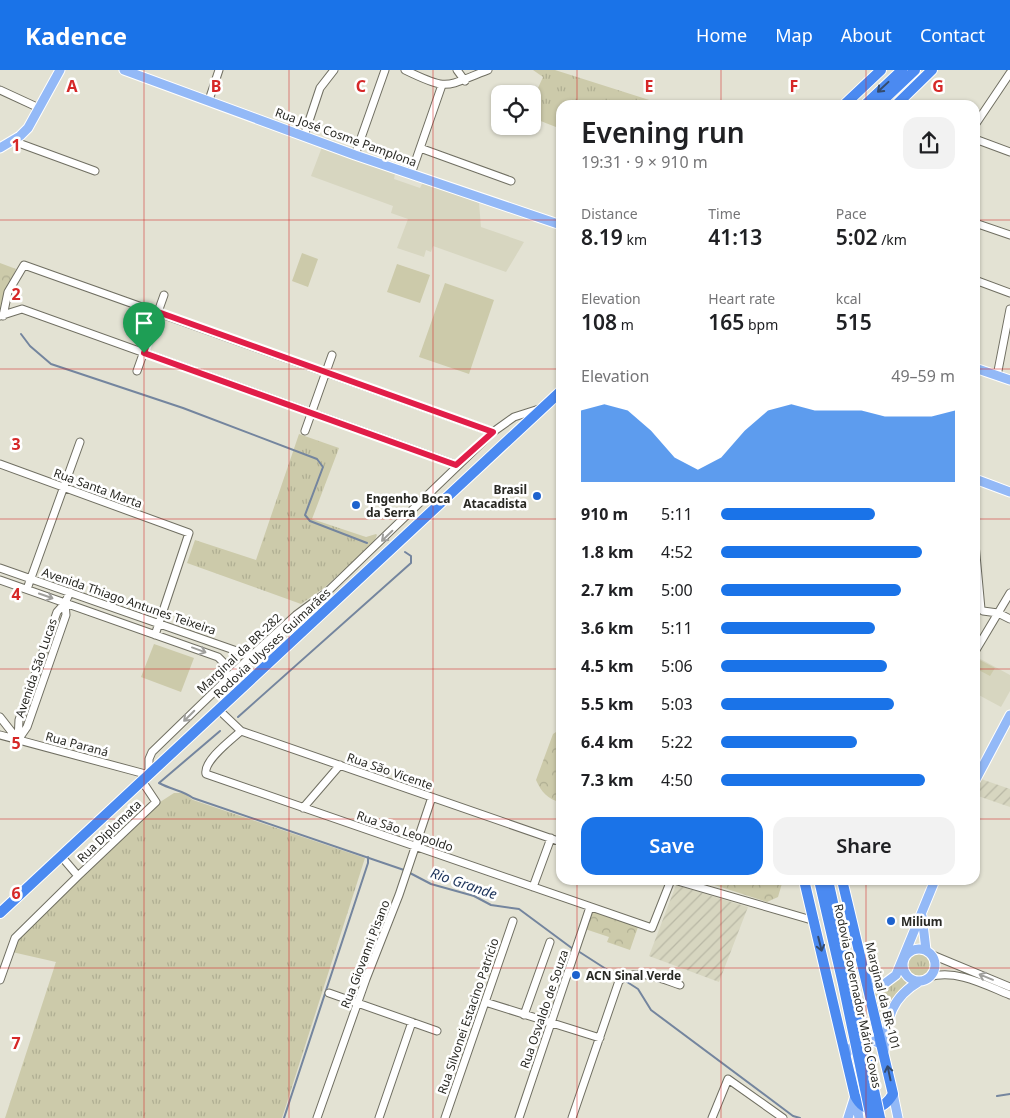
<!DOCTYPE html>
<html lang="en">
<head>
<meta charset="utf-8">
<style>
  body { margin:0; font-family:"Noto Sans",sans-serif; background:#f2f2f2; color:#202124; height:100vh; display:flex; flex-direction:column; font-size:19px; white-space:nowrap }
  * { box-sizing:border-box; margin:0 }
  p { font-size:16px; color:#757577 }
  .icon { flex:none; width:28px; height:28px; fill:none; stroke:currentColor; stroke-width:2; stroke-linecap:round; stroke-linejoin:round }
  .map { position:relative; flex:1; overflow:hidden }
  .sheet { position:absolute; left:556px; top:30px; width:424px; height:785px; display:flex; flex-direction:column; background:#fff; border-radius:15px; box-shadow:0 1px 4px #0004 }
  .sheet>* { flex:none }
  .buttons { position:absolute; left:491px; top:15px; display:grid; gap:10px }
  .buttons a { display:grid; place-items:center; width:50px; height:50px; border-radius:10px; background:#fff; box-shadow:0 1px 4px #0004; font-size:25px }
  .pin { position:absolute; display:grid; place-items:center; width:42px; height:42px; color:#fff; margin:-51px -21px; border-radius:50% 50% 50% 0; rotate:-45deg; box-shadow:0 0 5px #0007 }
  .pin .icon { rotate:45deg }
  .round { display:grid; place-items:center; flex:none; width:52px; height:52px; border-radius:15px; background:#f2f2f2 }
  .summary { display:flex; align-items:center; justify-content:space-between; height:85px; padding:0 25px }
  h1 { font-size:28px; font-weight:600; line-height:38px }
  .figures { display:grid; grid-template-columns:repeat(3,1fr); gap:8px; height:85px; padding:5px 25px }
  .figures div { display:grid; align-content:center }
  .figures b { font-size:21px; font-weight:600 }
  .figures small { font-size:14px; font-weight:400 }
  .figures p { font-size:14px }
  .chart { height:140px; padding:10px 25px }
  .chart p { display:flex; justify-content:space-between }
  .chart svg { width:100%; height:90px; margin-top:5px; fill:#1a73e8; opacity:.7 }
  .primary-button { display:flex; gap:10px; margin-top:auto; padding:10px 25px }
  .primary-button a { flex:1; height:58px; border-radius:15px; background:#1a73e8; color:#fff; font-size:20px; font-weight:600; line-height:58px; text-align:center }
  .primary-button a+a { background:#f2f2f2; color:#202124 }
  ul { padding:0 25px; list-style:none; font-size:16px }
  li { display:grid; grid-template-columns:80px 60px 1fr; align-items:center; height:38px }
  li i { height:12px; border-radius:6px; background:#1a73e8 }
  header { display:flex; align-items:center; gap:30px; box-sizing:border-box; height:70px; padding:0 25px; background:#1a73e8; color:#fff }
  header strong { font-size:24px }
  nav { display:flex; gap:28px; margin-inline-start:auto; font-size:18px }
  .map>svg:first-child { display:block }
  .built { fill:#d7d6c0 }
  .industrial { fill:url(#industrial-furrows) }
  .grass { fill:url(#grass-tufts) }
  .forest { fill:url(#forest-crowns) }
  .garden { fill:#cccaaa }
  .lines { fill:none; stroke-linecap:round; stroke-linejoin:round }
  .stream { stroke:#74859e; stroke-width:2 }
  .minor-casing { stroke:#706f62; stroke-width:9 }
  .major-casing { stroke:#fff; stroke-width:11 }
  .highway-casing { stroke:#fff; stroke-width:12 }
  .minor { stroke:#fff; stroke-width:7 }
  .major { stroke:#93b9f7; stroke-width:9 }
  .highway { stroke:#4b8af1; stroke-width:10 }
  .highway-bridge-casing { stroke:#fff; stroke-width:12; stroke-linecap:butt }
  .highway-bridge { stroke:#4b8af1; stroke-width:10 }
  .oneway { stroke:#354b6c }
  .oneway2 { stroke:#9f9f9c }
  .route-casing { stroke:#fff; stroke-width:10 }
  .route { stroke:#e11d48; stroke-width:6 }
  .grid { fill:none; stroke:#d62828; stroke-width:1; stroke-opacity:0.55 }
  .poi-dot { fill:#1d62ce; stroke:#fff; stroke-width:2 }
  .labels { text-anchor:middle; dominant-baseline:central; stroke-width:5; stroke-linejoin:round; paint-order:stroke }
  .street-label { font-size:12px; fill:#292924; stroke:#fff }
  .poi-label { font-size:12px; font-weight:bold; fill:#292924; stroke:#fff; text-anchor:start }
  .water-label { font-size:14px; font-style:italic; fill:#1e355b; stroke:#fff }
  .grid-label { font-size:16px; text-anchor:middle; font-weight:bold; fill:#d62828; stroke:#fff; stroke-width:5; stroke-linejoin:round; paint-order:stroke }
</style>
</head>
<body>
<header>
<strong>Kadence</strong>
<nav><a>Home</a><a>Map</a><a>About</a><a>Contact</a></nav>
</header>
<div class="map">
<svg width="1010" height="1048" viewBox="0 0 1010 1048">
  <defs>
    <pattern id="industrial-furrows" width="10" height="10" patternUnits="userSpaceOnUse" patternTransform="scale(1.25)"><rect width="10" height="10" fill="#d7d6c0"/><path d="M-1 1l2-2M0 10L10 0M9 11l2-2" fill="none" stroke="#b9b8a5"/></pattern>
    <pattern id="grass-tufts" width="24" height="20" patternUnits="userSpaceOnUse" patternTransform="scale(1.25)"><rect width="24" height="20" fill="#cccaaa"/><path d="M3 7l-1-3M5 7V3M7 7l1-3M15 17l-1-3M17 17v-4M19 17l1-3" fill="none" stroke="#afae92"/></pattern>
    <pattern id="forest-crowns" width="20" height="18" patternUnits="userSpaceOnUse" patternTransform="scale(1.25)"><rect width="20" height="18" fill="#cccaaa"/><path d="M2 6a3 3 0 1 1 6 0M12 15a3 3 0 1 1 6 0" fill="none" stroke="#afae92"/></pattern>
  </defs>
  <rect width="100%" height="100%" fill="#e3e2d3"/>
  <path class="built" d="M322,77L395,104L394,109L420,118L423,112L479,133L481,157L524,172L506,202L433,176L431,182L426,180L424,187L397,178L408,149L391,143L393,136L311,106Z
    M975,586L1010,605V621L1001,637L975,623Z"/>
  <path class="industrial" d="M981,709L1010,719V737L975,725Z
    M676,815L748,837L719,912L649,886Z"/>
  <path class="grass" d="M533,0H555L665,35H561V59L533,48V29L543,7Z
    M299,364L339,378L312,449L366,467L376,464L377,465L374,472L324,518L301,534L187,493L195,470L256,490Z
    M174,723H184L193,730L365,788L282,1048H5L56,892L12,882L21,865L157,734Z
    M907 895a12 12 0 1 1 24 0a12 12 0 1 1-24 0Z
    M901,903L909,910L895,926L882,953L873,919H887Z"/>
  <path class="forest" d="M0,193L16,199L7,220L0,244Z
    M556,662L561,664V733C547,728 542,723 536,710L553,664Z
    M699,810H783L778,827L767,832Z
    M591,841L638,857L630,880L607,872L609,867L585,859Z"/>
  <path class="garden" d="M302,183L318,189L308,217L292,211Z
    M397,194L430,205L420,233L387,222Z
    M445,213L494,230L469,304L419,287Z
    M154,574L194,588L181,622L141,607Z
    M976,588L995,598L990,606L975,598Z"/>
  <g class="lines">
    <path class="stream" d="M21,264L30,276L51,294L183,338L317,389L323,397L305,445L310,451L367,473
      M238,647L411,493V486L405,482
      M220,661L159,713C172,720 182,720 193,728L404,800
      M408,802L431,814L474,826L491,835L519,839L573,879
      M578,881L620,908
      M624,910L638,919L651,940L793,1046L800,1048
      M997,1026L1010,1024
      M284,1048L368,793V787"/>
    <g class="minor-casing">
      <path id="minor" d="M405,0C450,22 445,16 488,0
        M457,0L465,11
        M0,20L39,38
        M209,30L219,0
        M975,55L1010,3
        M304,66L320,18L334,0
        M975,69L1010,82
        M13,71L95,101
        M420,78L511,111
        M355,85L385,0
        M411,104L442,15
        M975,153L1010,165
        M975,210L1010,223
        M0,246L22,239L457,395
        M3,246L8,222L24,195L493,362
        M137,301L164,225
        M997,306L1010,239
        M305,361L332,285
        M0,394L189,463L155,565
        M975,474L981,539L983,541L998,543L1010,549
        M0,498L251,586
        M0,510L218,587L226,595V609
        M27,519L80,372
        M976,580L1010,523
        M219,640L241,661L561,772
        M0,647L18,670
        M241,661C231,670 203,691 206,704L652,858L671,810
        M0,665L149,705V689L152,682L251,586L296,545L326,523L493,362L514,347L539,339
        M18,670L19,650L57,542L65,533L70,522
        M18,670L27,657L66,545L65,533
        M303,738L340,695
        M78,806L156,732L142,711
        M674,810L815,851
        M533,817L551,768
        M930,884L1010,917
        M929,907C957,899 985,915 1010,925
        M0,910L15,868L78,806L61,786
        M329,923L437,961
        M485,932L600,968
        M524,945L550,872
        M317,1048L366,909L399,825L432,727
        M379,1048L412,952
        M445,1048L513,851
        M519,1048L590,837
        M572,1048L619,911C636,897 662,909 680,915
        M712,1048L728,1009L783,1048"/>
    </g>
    <g class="major-casing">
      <path id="major" d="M124,0L355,85L561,155
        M0,78L20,66L28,58L60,0
        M975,298L1010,310
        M975,409L1010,422
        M975,711L1010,645
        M922,846L926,880
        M903 895a16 16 0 1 1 32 0a16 16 0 1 1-32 0Z
        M866,908L874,913L884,914L896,905L935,810
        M884,981C888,949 889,929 920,911
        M846,985C854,970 868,966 882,975
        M893,1024L898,1048
        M856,1029L859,1048
        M848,1048L855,1026"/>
    </g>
    <g class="highway-casing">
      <path id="highway" d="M844,35L881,0
        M865,35L902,0
        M878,35L915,0
        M896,35L932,0
        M804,810L855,1026C865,1045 883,1041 893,1024L842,810
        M819,810L843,914
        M828,810L851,913
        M0,843L561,321"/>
    </g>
    <use href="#minor" class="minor"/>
    <use href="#major" class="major"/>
    <use href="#highway" class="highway"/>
    <g class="highway-bridge-casing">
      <path id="highway-bridge" d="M851,913L880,1048
        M843,914L871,1048"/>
    </g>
    <use href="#highway-bridge" class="highway-bridge"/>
  </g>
  <defs><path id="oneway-shaft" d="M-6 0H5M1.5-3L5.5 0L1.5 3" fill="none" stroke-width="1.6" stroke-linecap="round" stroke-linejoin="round" transform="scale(1.25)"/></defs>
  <g class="oneway">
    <use href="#oneway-shaft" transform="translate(883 17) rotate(137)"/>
    <use href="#oneway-shaft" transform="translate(820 874) rotate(76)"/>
    <use href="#oneway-shaft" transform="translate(889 1003) rotate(-102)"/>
  </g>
  <g class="oneway2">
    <use href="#oneway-shaft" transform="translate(387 466) rotate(136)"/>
    <use href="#oneway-shaft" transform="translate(46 526) rotate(19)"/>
    <use href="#oneway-shaft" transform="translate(199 580) rotate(20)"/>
    <use href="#oneway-shaft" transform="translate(189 646) rotate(135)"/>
    <use href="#oneway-shaft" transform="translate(986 907) rotate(-158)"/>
  </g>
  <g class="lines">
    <g class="route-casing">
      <path id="route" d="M158,242L493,362L456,395L144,283Z"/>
    </g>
    <use href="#route" class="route"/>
  </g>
  <path class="grid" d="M144,0V1048M289,0V1048M433,0V1048M577,0V35M721,0V35M866,0V35M0,150H561M975,150H1010M0,299H561M975,299H1010M0,449H561M975,449H1010M0,599H561M975,599H1010M0,749H561M975,749H1010M577,810V1048M721,810V1048M866,810V1048M0,898H1010"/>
  <g class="poi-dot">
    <circle cx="537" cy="426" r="5"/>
    <circle cx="356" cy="435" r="5"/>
    <circle cx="891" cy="851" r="5"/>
    <circle cx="576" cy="905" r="5"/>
  </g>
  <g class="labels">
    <g class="street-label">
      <text transform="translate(346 67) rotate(20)">Rua José Cosme Pamplona</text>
      <text transform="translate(98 418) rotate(20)">Rua Santa Marta</text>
      <text transform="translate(129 531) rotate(19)">Avenida Thiago Antunes Teixeira</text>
      <text transform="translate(272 573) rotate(-43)">Rodovia Ulysses Guimarães</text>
      <text transform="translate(239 583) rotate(-43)">Marginal da BR-282</text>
      <text transform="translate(36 598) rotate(-71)">Avenida São Lucas</text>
      <text transform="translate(77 674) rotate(15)">Rua Paraná</text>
      <text transform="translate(390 701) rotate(19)">Rua São Vicente</text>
      <text transform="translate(109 761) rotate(-44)">Rua Diplomata</text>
      <text transform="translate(405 761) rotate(19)">Rua São Leopoldo</text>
      <text transform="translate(365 884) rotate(-69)">Rua Giovanni Pisano</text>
      <text transform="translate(858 926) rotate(78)">Rodovia Governador Mário Covas</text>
      <text transform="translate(883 926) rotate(76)">Marginal da BR-101</text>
      <text transform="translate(544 939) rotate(-71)">Rua Osvaldo de Souza</text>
      <text transform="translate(468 946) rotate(-71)">Rua Silvonei Estacino Patrício</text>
    </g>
    <g class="poi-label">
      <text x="527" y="419" text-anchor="end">Brasil<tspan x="527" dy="14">Atacadista</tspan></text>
      <text x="366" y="428">Engenho Boca<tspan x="366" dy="14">da Serra</tspan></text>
      <text x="901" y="851">Milium</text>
      <text x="586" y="905">ACN Sinal Verde</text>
    </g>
    <g class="water-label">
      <text transform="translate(464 813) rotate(19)">Rio Grande</text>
    </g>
  </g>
  <g class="grid-label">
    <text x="72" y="22">A</text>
    <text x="216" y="22">B</text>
    <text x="361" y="22">C</text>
    <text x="649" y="22">E</text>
    <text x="794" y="22">F</text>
    <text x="938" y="22">G</text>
    <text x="16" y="81">1</text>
    <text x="16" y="230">2</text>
    <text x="16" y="380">3</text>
    <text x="16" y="530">4</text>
    <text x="16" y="679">5</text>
    <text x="16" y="829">6</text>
    <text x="16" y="979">7</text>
  </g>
</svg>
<div class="buttons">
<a><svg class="icon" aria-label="locate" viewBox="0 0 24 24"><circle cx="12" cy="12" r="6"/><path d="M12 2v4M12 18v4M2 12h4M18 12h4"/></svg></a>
</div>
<div class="pin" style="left:144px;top:283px;background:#1e9e55"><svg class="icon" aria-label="arrive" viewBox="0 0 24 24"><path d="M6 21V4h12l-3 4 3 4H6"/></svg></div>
<section class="sheet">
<div class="summary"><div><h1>Evening run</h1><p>19:31 · 9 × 910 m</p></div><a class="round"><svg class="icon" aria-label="share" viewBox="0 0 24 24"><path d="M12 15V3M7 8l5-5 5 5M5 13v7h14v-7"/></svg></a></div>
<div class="figures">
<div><p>Distance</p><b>8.19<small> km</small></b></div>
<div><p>Time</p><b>41:13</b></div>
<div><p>Pace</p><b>5:02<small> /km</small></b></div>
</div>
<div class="figures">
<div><p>Elevation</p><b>108<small> m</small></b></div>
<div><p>Heart rate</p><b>165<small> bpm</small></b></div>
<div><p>kcal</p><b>515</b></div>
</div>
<div class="chart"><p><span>Elevation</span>49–59 m</p>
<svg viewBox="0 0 160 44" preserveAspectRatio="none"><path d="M0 44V9L10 6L20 9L30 19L40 32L50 38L60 32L70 19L80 9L90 6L100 9L110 9L120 9L130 12L140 12L150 12L160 9V44z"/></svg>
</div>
<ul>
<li><b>910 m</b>5:11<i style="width:66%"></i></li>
<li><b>1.8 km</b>4:52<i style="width:86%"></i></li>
<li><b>2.7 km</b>5:00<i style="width:77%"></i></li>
<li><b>3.6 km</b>5:11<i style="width:66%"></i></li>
<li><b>4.5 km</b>5:06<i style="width:71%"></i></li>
<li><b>5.5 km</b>5:03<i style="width:74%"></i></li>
<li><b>6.4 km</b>5:22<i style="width:58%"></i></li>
<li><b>7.3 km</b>4:50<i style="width:87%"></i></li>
</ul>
<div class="primary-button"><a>Save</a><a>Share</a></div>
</section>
</div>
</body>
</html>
